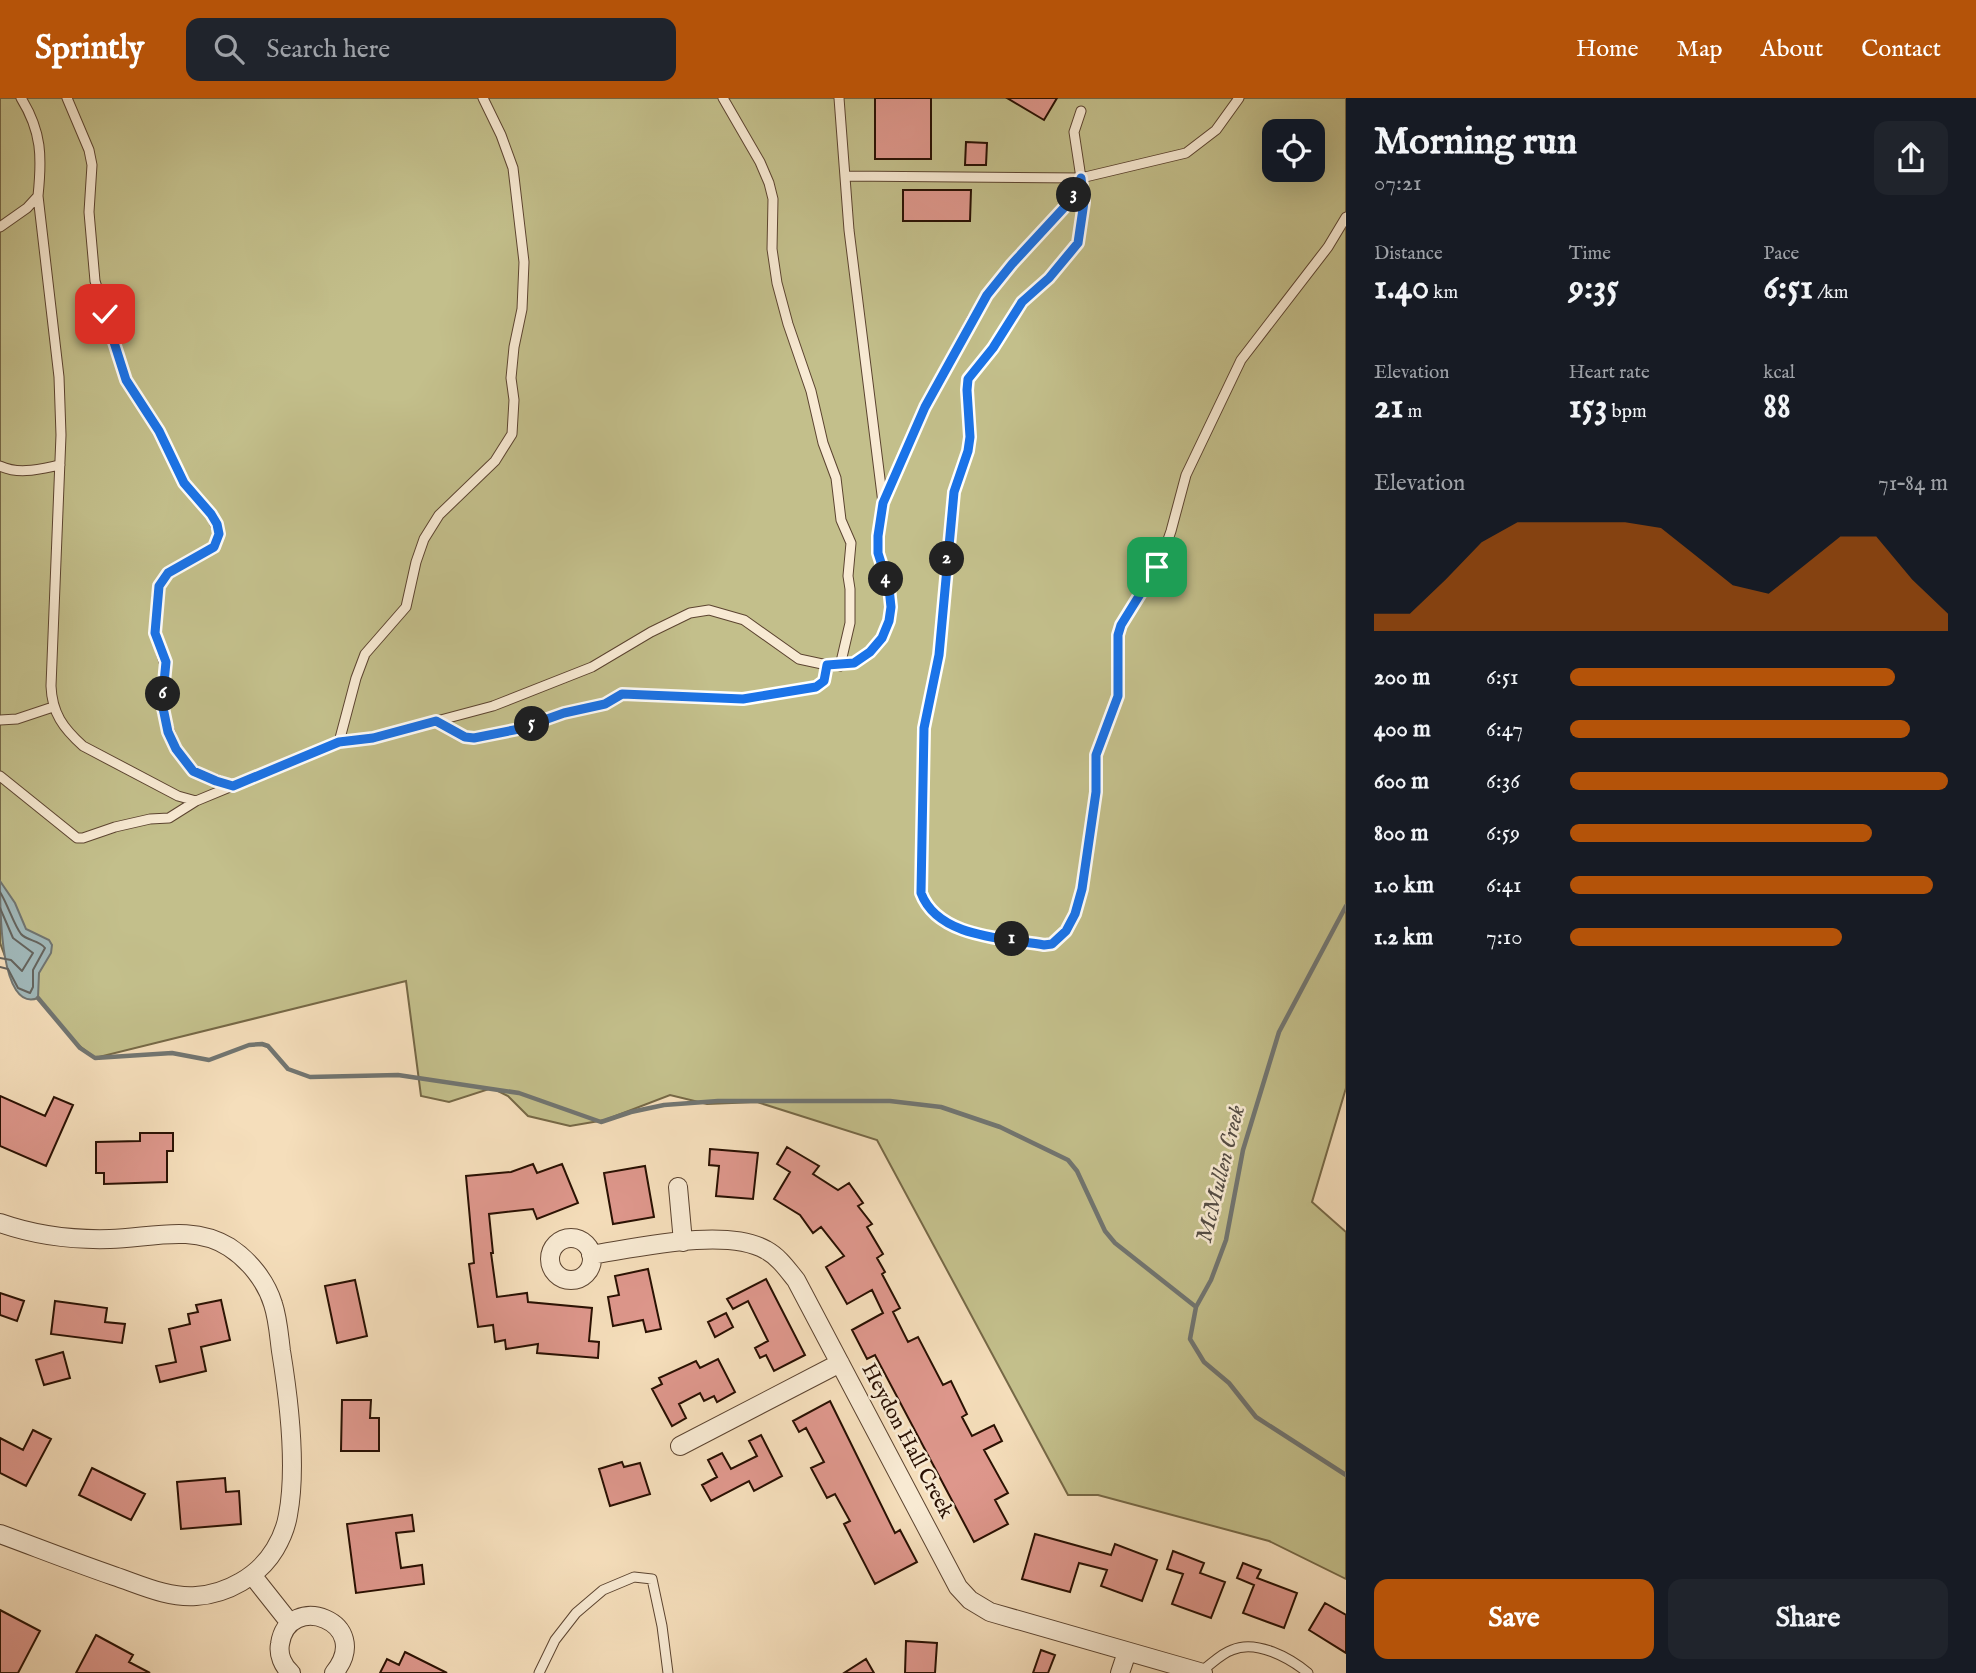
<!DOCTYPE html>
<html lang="en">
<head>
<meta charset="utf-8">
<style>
  body { margin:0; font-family:"IM FELL English",serif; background:#20242c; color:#f1f3f6; height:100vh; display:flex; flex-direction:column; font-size:26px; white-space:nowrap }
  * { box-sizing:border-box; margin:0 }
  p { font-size:23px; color:#9ea1a6 }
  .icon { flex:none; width:38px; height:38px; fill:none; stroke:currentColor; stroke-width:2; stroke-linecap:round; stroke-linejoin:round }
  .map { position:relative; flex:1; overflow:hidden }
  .panel { display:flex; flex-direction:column; background:#171b24; width:630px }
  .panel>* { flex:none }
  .controls { position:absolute; left:1262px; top:21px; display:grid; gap:14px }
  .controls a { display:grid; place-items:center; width:63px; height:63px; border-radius:14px; background:#171b24; box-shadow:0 7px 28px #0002; font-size:35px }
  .pin { position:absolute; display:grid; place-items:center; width:60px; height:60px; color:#fff; margin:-30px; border-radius:14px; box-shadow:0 4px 10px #0006 }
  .km { position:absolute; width:35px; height:35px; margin:-18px; border-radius:50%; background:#222; color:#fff; font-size:19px; line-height:35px; text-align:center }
  .round { display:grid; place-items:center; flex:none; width:74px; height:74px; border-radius:14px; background:#20242c }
  .overview { display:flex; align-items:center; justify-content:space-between; height:119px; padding:0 28px }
  h1 { font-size:38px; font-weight:800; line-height:52px }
  .stats { display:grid; grid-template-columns:repeat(3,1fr); gap:10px; height:119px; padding:7px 28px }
  .stats div { display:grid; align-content:center }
  .stats b { font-size:35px; font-weight:800 }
  .stats small { font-size:19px; font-weight:400 }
  .stats p { font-size:19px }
  .chart { height:196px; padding:14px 28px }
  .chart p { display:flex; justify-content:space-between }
  .chart svg { width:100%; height:126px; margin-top:7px; fill:#b45309; opacity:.7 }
  .primary-button { display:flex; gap:14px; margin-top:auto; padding:14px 28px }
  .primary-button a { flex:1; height:80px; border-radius:14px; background:#b45309; color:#fff; font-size:28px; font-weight:800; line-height:80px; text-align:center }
  .primary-button a+a { background:#20242c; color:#f1f3f6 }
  ul { padding:0 28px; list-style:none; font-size:23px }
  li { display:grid; grid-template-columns:112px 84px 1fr; align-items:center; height:52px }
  li i { height:18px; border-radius:9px; background:#b45309 }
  header { display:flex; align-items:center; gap:42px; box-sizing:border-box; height:98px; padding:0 35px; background:#b45309; color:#fff }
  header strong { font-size:33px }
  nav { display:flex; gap:38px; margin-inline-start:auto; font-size:24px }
  .search { width:490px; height:63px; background:#20242c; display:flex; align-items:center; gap:18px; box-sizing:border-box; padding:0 24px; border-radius:14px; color:#9ea1a6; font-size:26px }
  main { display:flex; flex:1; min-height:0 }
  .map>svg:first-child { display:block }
  .green { fill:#c3bf8b; stroke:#766846; stroke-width:2; fill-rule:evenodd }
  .water { fill:#a1b9bb; stroke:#717571; stroke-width:2 }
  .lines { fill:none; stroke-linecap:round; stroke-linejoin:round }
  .shore { stroke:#65645e; stroke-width:2 }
  .stream { stroke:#717571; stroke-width:4.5 }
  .building { fill:#de978c; stroke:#291002; stroke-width:2 }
  .lane-casing { stroke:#5c4430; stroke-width:11 }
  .street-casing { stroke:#5c4430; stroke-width:20 }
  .lane { stroke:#f8ead3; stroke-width:9 }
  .street { stroke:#f8ead3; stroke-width:18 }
  .route-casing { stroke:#fff; stroke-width:14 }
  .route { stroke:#1a73e8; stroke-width:9 }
  .labels { text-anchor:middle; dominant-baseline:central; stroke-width:5; stroke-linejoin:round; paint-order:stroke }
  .street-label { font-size:21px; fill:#291002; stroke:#f8ead3 }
  .water-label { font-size:23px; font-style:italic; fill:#534b43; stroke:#f8ead3 }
</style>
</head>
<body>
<header>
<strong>Sprintly</strong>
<div class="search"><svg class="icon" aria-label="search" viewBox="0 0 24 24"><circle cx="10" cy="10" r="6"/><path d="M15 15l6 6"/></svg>Search here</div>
<nav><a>Home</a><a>Map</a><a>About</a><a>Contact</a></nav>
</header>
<main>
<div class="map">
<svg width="1346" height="1575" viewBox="0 0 1346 1575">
  <rect width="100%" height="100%" fill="#f5debb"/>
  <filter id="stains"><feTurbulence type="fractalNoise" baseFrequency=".00286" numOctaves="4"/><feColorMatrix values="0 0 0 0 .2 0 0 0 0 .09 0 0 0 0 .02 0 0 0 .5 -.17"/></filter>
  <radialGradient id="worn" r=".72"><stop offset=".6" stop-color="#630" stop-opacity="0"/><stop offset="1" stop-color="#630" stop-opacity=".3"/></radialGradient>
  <path class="green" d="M0,0H1346V990L1312,1104L1346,1134V1481L1269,1443L1098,1397H1068L877,1042L757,1004L707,1006L670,997L605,1022L570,1028L528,1018L508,998L492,990L449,1004L421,998L406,883L95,960L77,946L38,900L17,890L0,845ZM1274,33H1312V72H1274Z"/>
  <path class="water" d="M0,783L15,805L26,831L49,842L52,847L51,855L39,875L38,900C0,915 0,811 0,783Z"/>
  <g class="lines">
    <path class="shore" d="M0,794C8,807 14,827 21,836C27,843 39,842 45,850L33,872V889L30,895L18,890L8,871L0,869
      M0,810L13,840L33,855L22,873L11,862L0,860"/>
    <path class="stream" d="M1346,808L1279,934L1243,1052L1226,1142L1211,1182L1196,1209L1190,1241L1204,1264L1229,1285L1256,1319L1346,1377
      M38,900L80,950L95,960L172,955L209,962L249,947L262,946L268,948L288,971L310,979L398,977L519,995L601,1024L631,1014L664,1007L718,1003H890L941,1009L1000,1029L1068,1062L1077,1073L1105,1133L1115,1145L1196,1209"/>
  </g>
  <path class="building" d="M875,0H931V61H875Z
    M1007,0H1057L1044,22Z
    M966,44L987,45L986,67H965Z
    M903,92H971L970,123H903Z
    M0,998L45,1018L54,999L73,1007L46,1068L0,1048Z
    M140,1035H173V1053H167V1084L104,1086V1075H96V1044L140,1043Z
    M787,1049L819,1068L813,1076L838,1092L849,1085L863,1105L858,1108L872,1126L867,1129L883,1156L877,1160L885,1174L882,1176L900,1210L893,1214L908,1244L918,1239L943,1287L951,1283L967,1316L962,1319L972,1338L994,1327L1002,1343L984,1352L1008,1395L995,1402L1008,1426L974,1444L875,1257L867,1261L852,1232L883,1215L872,1192L847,1206L826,1169L844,1158L821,1129L813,1135L800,1117L774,1101L790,1074L777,1066Z
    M710,1051L758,1055L753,1101L716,1098L719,1068L709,1067Z
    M533,1066L537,1075L562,1066L578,1105L537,1121L533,1111L489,1116L493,1155H491L497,1199L527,1195L528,1204L592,1210L589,1243L599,1244L598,1260L537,1255L538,1246L506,1251L505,1242L495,1244L493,1227L478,1229L469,1166L474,1165L466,1078L511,1074Z
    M645,1068L654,1119L613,1126L604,1075Z
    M648,1171L661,1231L646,1234L643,1222L613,1228L608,1199L619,1197L615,1178Z
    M766,1181L805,1257L774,1273L766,1257L760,1260L755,1250L768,1243L748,1203L733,1211L727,1201Z
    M355,1182L367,1238L337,1245L325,1188Z
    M0,1195L24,1203L17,1223L0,1217Z
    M221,1202L230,1242L201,1249L206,1273L160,1284L156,1268L176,1264L169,1231L190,1226L188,1216L198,1214L196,1207Z
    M55,1203L107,1210L105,1224L125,1226L122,1245L51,1236Z
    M726,1215L733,1229L715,1239L708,1224Z
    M63,1254L70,1280L44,1287L36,1262Z
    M718,1261L735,1294L717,1304L714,1298L704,1303L700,1295L679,1306L686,1320L672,1328L652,1291L662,1286L659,1280L696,1263L700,1270Z
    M342,1302H371L370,1320H379V1353H341Z
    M830,1303L895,1435L900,1432L917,1464L875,1486L844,1426L850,1423L835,1396L827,1400L811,1370L824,1364L806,1330L799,1334L793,1323Z
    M33,1332L51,1341L26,1388L0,1375V1340L23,1352Z
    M761,1337L782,1378L754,1393L749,1383L711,1403L702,1387L717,1379L708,1362L722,1355L731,1371L757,1358L749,1343Z
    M622,1364L624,1369L640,1365L650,1396L610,1408L599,1371Z
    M92,1370L145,1396L131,1422L79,1397Z
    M225,1380L226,1394L239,1393L241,1426L181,1431L177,1384Z
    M412,1417L414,1433L396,1435L401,1470L422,1467L424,1486L356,1495L347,1426Z
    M1035,1436L1111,1457L1115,1446L1157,1462L1142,1503L1101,1488L1107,1472L1079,1465L1070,1494L1022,1481Z
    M1173,1453L1204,1465L1200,1475L1225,1484L1211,1520L1172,1506L1183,1476L1167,1471Z
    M1243,1465L1261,1472L1257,1480L1297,1495L1284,1530L1243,1515L1254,1487L1237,1480Z
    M1325,1505L1346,1517V1555L1309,1532Z
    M0,1512L40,1533L18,1575H0Z
    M96,1537L133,1557L129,1564L150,1575H76Z
    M906,1543L937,1545L935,1575H905Z
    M1041,1552L1055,1557L1048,1575H1033Z
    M405,1554L447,1575H380L387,1561L399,1567Z
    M866,1561L874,1575H844Z"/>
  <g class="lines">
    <g class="lane-casing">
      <path id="lane" d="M21,0C42,34 42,59 38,98L59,279L61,337L51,588C52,615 63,630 83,648L178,698L196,703L339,644L373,640L493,608L592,569L651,534L690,515L709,512L744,522L799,561L827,567L854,565L870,554L882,540L889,523L891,509L889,490L879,455L878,438L883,405L849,132L839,0
        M67,0L89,52L92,67L89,114L95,183L126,282L159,333L184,385L211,416L219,436L214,449L168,476L162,482L157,499L155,535L166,570L163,615L176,651L193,673L233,688
        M723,0L760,64L769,85L773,101L772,151L777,185L788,226L811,293L823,345L836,380L841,422L851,445L848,478L850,491V525L840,568
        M845,78L1081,80L1186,55L1216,32L1239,0
        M1081,80L1084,104L1078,145L1049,180L1022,204L993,250L968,281L967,292L970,339L968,353L954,394L939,557L924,630L921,795C937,838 1005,840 1044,847L1052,846L1066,833L1075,816L1082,791L1096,694V657L1118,599L1117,546L1121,527L1162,459L1171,433L1186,377L1241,262L1328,149L1346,119
        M0,129L27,110L38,98
        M0,368C19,377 40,371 60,367
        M884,404L925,308L972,221L987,197L1012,166L1073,100L1081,80L1074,34L1081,13
        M0,622L17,621L53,609
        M436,623L465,639L474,640L519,631L564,615L605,606L622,596L743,601L816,589L824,583L827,567
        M339,644L356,580L365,556L406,509L416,464L424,441L439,417L495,363L512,336L514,302L511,280L514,249L522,211L524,164L513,70L501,37L483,0
        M0,678L77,740H83L115,729L150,721L169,720L196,703
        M1200,1574C1211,1567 1220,1556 1232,1552C1256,1541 1290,1560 1308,1575
        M539,1575L555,1542L576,1515L603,1492L634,1479L652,1481L662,1528L668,1575"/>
    </g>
    <g class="street-casing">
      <path id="street" d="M678,1089L683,1144
        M0,1125C34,1137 74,1142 110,1141C150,1140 192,1126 229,1149C249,1162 266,1183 273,1206C278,1221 279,1238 281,1253C289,1302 297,1369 288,1417C286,1429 281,1441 275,1451C259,1478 227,1496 196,1498C167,1500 141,1487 114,1478C76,1465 38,1450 0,1436
        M550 1161a21 21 0 1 1 42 0a21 21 0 1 1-42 0Z
        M591,1157C637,1150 726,1129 766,1152C779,1159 787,1171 796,1182L958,1489L970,1502L990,1514L1203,1575
        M680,1348L840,1265
        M252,1477L290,1525
        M291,1575C283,1568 278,1557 280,1546C288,1492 375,1524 334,1575
        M1120,1575L1127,1554"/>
    </g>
    <use href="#lane" class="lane"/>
    <use href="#street" class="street"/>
  </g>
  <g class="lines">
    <g class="route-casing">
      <path id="route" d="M105,216L126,282L159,333L184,385L211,416L217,426L219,436L214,449L168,475L159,488L155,535L166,564L162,605L168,634L176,651L193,673L216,683L233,688L339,644L373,640L436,623L465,639L474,640L519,631L564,615L605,606L622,596L743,601L816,589L824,583L827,567L854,565L870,554L882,540L889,523L891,509L889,490L878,455V438L883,405L925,309L987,197L1012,166L1073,100L1081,80L1084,104L1078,145L1049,180L1022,204L993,250L968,281L967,292L970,339L968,353L954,394L939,557L924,630L921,795C938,840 1004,840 1044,847L1052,846L1066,833L1075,816L1082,791L1096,694V657L1118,598V537L1121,527L1157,469"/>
    </g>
    <use href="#route" class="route"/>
  </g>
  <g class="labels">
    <g class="street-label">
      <text transform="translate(907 1343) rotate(62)">Heydon Hall Creek</text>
    </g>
    <g class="water-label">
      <text transform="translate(1221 1076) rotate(-76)">McMullen Creek</text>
    </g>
  </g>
  <rect width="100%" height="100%" filter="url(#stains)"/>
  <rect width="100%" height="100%" fill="url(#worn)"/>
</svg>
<div class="controls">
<a><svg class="icon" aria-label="locate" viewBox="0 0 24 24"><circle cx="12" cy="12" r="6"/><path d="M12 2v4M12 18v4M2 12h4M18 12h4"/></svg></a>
</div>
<div class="pin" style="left:1157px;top:469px;background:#1e9e55"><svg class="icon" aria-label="arrive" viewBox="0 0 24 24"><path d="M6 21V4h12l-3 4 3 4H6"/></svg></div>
<div class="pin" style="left:105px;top:216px;background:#d93025"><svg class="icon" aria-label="check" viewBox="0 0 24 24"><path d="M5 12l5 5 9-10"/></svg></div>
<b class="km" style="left:1012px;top:841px">1</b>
<b class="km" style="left:947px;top:461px">2</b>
<b class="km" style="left:1074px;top:97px">3</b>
<b class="km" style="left:886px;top:481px">4</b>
<b class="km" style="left:532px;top:626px">5</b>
<b class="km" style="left:163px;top:596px">6</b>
</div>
<section class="panel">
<div class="overview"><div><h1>Morning run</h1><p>07:21</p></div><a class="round"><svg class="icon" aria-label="share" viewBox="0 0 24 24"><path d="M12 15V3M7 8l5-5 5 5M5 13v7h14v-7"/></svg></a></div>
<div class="stats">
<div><p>Distance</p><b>1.40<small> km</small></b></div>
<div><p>Time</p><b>9:35</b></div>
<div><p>Pace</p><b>6:51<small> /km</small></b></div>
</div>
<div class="stats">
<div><p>Elevation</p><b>21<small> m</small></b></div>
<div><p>Heart rate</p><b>153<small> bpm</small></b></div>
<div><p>kcal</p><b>88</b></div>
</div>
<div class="chart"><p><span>Elevation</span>71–84 m</p>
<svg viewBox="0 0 160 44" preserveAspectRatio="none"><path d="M0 44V38L10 38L20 26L30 13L40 6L50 6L60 6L70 6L80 8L90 18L100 28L110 31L120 21L130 11L140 11L150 26L160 38V44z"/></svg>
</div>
<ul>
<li><b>200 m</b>6:51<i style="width:86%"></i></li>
<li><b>400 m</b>6:47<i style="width:90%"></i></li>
<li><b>600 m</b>6:36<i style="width:100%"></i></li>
<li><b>800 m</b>6:59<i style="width:80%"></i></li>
<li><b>1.0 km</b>6:41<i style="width:96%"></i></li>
<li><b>1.2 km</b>7:10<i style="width:72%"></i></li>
</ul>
<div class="primary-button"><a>Save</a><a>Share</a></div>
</section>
</main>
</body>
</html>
